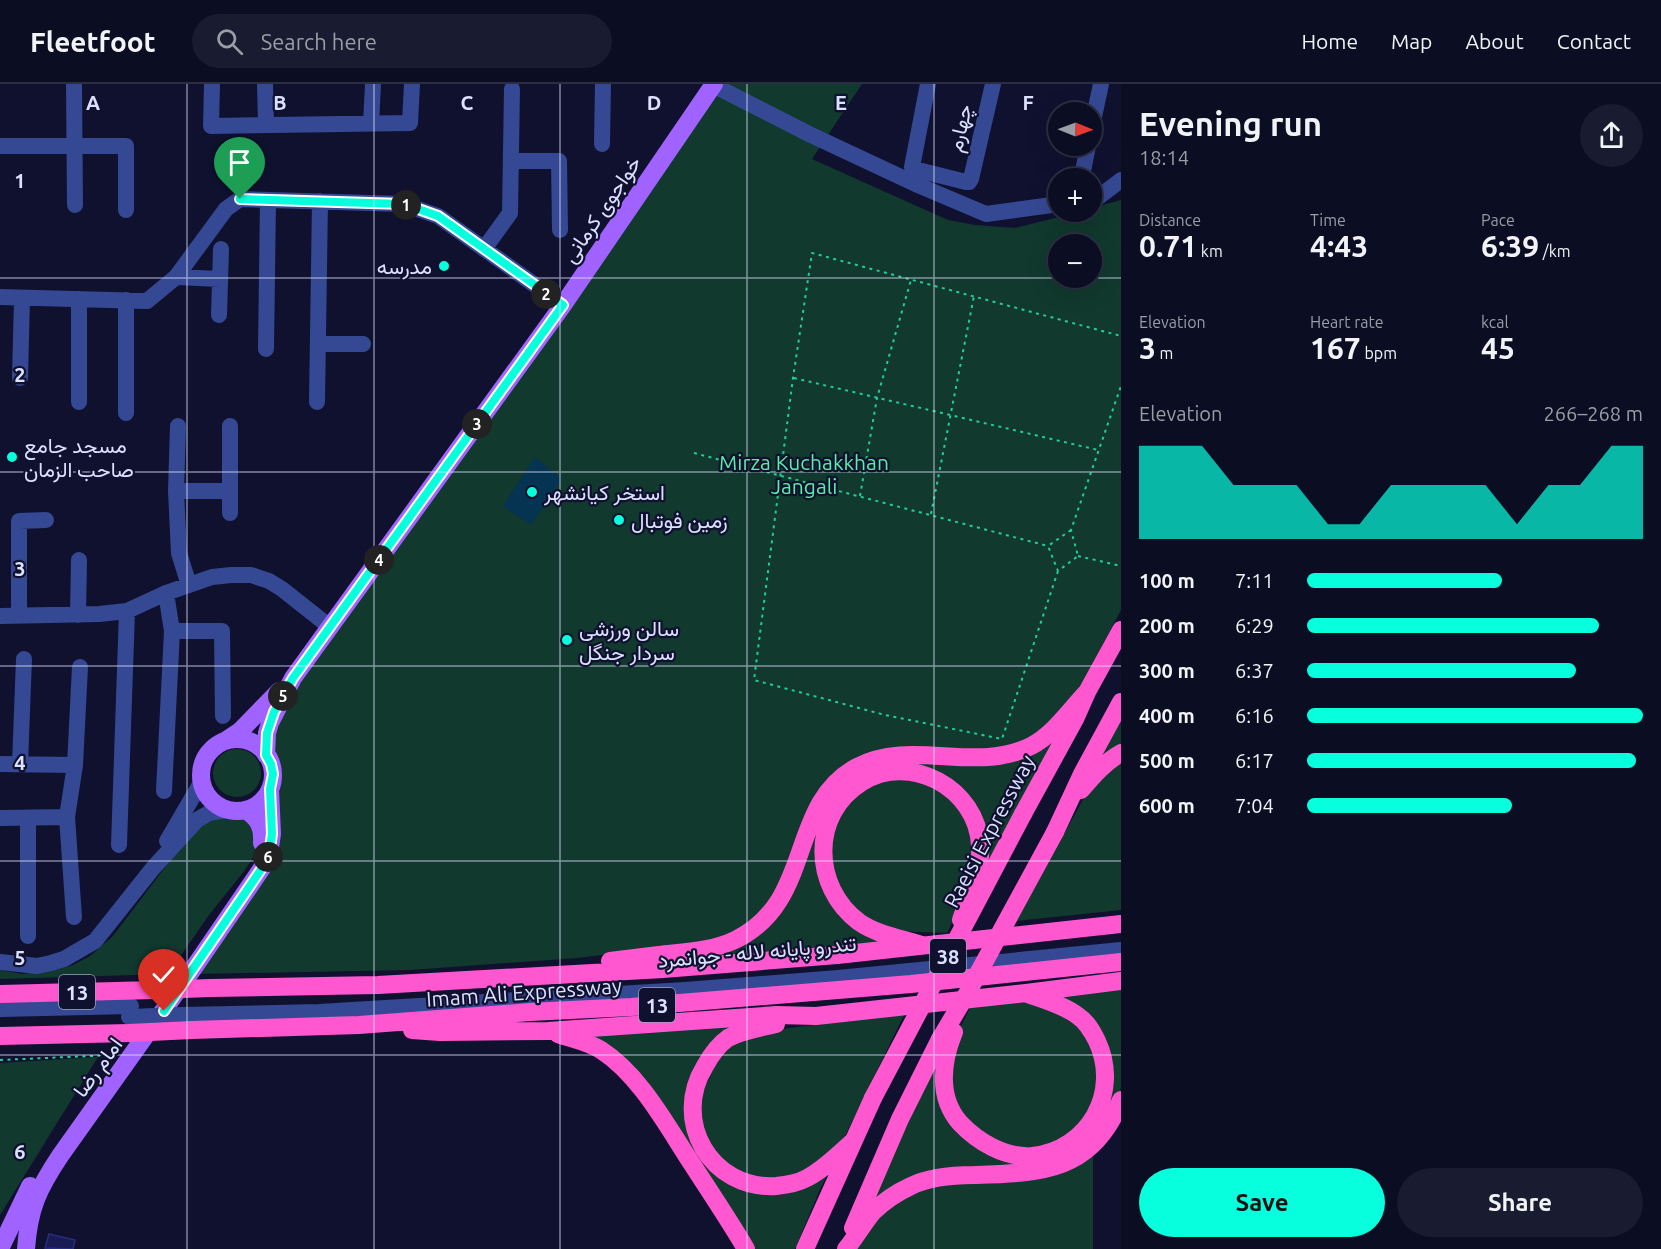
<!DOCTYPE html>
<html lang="en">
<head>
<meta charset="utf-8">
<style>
  body { margin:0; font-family:Ubuntu,Vazirmatn,sans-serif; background:#191b30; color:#f1f3f6; height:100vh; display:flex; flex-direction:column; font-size:22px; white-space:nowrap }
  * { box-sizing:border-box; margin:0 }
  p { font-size:20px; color:#9a9ca6 }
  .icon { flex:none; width:33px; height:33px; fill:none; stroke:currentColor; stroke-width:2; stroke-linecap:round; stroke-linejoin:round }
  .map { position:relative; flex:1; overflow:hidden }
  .sheet { display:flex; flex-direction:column; background:#0b0d23; width:540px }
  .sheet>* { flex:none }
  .needle { width:39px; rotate:91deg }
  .tools { position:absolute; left:1048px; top:18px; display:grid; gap:12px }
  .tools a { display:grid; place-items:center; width:54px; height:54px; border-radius:50%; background:#0b0d23; box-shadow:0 6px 24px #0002,0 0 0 2px #2b2d41; font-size:30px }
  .pin { position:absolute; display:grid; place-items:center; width:51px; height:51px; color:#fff; margin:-62px -26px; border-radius:50% 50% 50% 0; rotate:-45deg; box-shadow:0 0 6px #0007 }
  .pin .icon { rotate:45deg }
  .km { position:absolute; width:30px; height:30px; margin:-15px; border-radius:50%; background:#222; color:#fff; font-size:16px; line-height:30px; text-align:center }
  .round { display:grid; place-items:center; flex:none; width:63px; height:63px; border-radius:32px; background:#191b30 }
  .overview { display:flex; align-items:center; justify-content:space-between; height:102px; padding:0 18px }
  h1 { font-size:33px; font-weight:700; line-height:45px }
  .stats { display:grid; grid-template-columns:repeat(3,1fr); gap:9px; height:102px; padding:6px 18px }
  .stats div { display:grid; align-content:center }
  .stats b { font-size:30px; font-weight:700 }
  .stats small { font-size:16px; font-weight:400 }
  .stats p { font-size:16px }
  .chart { height:168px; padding:12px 18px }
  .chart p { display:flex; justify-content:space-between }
  .chart svg { width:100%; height:108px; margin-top:6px; fill:#08ffdd; opacity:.7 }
  .button { display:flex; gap:12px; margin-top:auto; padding:12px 18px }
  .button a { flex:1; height:69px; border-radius:36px; background:#08ffdd; color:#111; font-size:24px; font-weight:700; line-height:69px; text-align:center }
  .button a+a { background:#191b30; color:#f1f3f6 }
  ul { padding:0 18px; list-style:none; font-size:20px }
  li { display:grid; grid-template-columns:96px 72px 1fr; align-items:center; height:45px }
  li i { height:15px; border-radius:8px; background:#08ffdd }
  header { display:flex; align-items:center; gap:36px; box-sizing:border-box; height:84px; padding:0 30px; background:#0b0d23; border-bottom:2px solid #2b2d41 }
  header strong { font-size:28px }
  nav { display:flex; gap:33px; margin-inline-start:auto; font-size:21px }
  .search { width:420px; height:54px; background:#191b30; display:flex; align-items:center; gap:15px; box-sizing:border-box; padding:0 21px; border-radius:33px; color:#9a9ca6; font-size:22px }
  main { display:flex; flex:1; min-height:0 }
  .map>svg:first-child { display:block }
  .green { fill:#11392e; fill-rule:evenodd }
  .water { fill:#053352 }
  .building { fill:#191b52; stroke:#282c80; stroke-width:1.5 }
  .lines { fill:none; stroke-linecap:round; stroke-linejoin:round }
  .path { stroke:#23cd9a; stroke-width:2; stroke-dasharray:3 4.5; stroke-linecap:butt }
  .minor { stroke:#354893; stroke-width:16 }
  .major { stroke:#a063ff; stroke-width:18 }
  .highway { stroke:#ff57d0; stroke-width:18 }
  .minor-bridge { stroke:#354893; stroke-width:16 }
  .highway-bridge { stroke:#ff57d0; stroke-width:18 }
  .route-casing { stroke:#fff; stroke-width:12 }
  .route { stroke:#08ffdd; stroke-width:8 }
  .grid { fill:none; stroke:#dce1ff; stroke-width:1.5; stroke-opacity:0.55 }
  .poi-dot { fill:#08ffdd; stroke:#0f112f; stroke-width:2 }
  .labels { text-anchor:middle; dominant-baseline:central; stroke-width:4.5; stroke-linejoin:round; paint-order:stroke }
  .shield { fill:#0f112f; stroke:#9ea3c1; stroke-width:1.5 }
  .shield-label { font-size:20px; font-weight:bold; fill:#dce1ff }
  .street-label { font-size:21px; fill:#dce1ff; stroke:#0f112f }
  .poi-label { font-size:21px; fill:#dce1ff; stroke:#0f112f; text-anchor:start }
  .park-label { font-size:21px; fill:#5aeea6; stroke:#0f112f }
  .grid-label { font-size:20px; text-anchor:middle; font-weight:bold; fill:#dce1ff; stroke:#0f112f; stroke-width:4.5; stroke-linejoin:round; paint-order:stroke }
</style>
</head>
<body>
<header>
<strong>Fleetfoot</strong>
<div class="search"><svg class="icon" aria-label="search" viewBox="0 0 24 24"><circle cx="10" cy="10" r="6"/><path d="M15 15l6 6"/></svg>Search here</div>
<nav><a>Home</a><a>Map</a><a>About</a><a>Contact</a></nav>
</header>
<main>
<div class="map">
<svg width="1121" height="1165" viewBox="0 0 1121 1165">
  <rect width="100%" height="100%" fill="#0f112f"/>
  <path class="green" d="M723,0H862L812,75L948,136L975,141L1015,144L1079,128H1092V124L1121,116V526L1076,611L1052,640L1007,666L854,679L773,820L721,857L577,874L410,886L195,890L262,790L278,693V685L272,661L279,629ZM1059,160H1092V194H1059Z
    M1121,632V661L1088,691Z
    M1061,642L1021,719L1007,750L968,822C973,808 987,780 986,766C982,687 889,654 837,714C828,725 821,741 819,755C817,769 820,783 823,796C831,831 864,850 896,857L774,868L624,878C655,875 699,873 728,863C768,849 787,814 801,776C805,764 807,752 812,741C823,718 838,700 859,687C874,677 894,676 912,676C970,675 1016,689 1061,642Z
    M213 689a24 24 0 1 1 48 0a24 24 0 1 1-48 0Z
    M1121,673V826L1016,837L1091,701Z
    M914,693L960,720L977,767L959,825L947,849L895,847L855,830L827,782L832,740L848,715L871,697Z
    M225,731L241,732L253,739L256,764L254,772L245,786L209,831L168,890L0,895V886L22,890L56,886L73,881L90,872L113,852L194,745Z
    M1121,902C1121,925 1121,947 1121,970C1121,981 1121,992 1121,1002C1120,1014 1112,1026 1106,1036C1100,1046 1093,1057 1083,1064C1078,1067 1072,1069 1067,1072C1019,1092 963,1077 914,1095C890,1103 874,1121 859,1141L950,947C944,966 937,984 940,1005C951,1081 1054,1101 1096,1039C1109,1020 1114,996 1108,974C1097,931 1083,925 1044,912Z
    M1019,918L1031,919L1070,932L1096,964L1098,1009L1076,1046L1047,1062L1009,1064L970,1041L953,1015L948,979L959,946L970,924Z
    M905,929L846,1050L820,1080L807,1088L770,1097L734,1086L712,1068L696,1023L722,965L767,947Z
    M785,935L721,952L687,1039L753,1106L834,1079L821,1103L795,1165H750L644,1002L571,949Z
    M98,973L0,1131V979Z
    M1093,1066V1165H856L872,1137L916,1106Z"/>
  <path class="water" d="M535,373L562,395L531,441L503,422Z"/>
  <path class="building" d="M49,1150L75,1156L73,1165L45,1164Z"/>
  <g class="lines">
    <path class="path" d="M794,294L1098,366
      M694,369L1048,462
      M860,412L877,314L911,196
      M931,430L974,212
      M1071,446L1048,462L1058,487L1078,472L1071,446L1121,302
      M1078,472L1121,482
      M1058,487L1002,655L885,631L754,596L793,294L812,169L1121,252
      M0,976L114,971"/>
    <path class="minor" d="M74,0L75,121
      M212,0L211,42L410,39L412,0
      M265,0L266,40
      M928,0L912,83L914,85L966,98H969L971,95L993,0
      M713,1L809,50L920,102L986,130L1059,120
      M371,40L373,0
      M1092,42L1101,0
      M602,60L603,0
      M0,62H126V126
      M511,77H559L560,146
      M1083,87L1088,62
      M1092,115H1096L1121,96
      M484,165L510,129L512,5
      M176,193L220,195
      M0,213L147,217L176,193L226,125L240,115L403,120L438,132L563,221
      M79,215V318
      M126,216V329
      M219,231L221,165
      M318,260H363
      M266,265L268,116
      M20,294L22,214
      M317,318L320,117
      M178,342L176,407L179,469L189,501
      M176,407H230
      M230,429V342
      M78,531L79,476
      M0,532L99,530L127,527L166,509L212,493L231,491H251L269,497L282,505L330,543
      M19,532V437L46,436
      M172,547H222L223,632
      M0,680L75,681L67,733L74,833
      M20,680L24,575
      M75,681L80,583
      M164,707L172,547L166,509
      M0,734L67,733
      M28,734V852
      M167,757L202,697
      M119,761L127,527
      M0,878L37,882L51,879L64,875L95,857L153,784L197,736L209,729L226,726
      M0,925L131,922
      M182,931L319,928L685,906L838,894L1121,866"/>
    <path class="major" d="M201 691a36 36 0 1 1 72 0a36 36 0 1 1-72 0Z
      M225,657L240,647L279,607
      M266,671L267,649L270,639L293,594L563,221L714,0
      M245,726C259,734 263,744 262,759
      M0,1165L30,1102
      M26,1165C29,1124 38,1105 60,1072L195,882L262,784L269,770L272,750L270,705"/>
    <path class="highway" d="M1081,706C1093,692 1105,678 1121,669
      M1023,730L1075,635L1087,608L1121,546
      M1055,748L1082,690L1121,618
      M919,860C899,854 876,850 859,838C812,803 810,730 862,698C910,668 977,704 980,761C982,788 969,811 961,836
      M610,877C626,875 643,873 659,871C684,868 712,867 735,856C815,818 787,720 857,683C911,654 976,690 1031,662C1054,650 1069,627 1087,608
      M211,904L378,901L663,885L837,871L1121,840
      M0,910L154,906
      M776,940C760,944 743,946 728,954C718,961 711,971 705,982C671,1037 711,1106 776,1102C787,1101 798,1099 807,1094C824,1085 839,1070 853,1057
      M192,946L359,941L530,928L631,923L911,900L1121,878
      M412,946L440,948L548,947L777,931L816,932L1026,909L1121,897
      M954,948C942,977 937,1013 960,1039C978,1058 1005,1074 1032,1072C1089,1066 1121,1008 1097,957C1092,947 1087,938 1078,932C1064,921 1044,916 1028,910
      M558,950C572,955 588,958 601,966C640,991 667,1042 692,1080C710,1108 729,1136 746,1165
      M0,952L129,949
      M853,1144L900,1035L940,955
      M805,1165L873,1014
      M846,1165C856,1153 863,1140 873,1128C883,1118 898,1108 911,1102C929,1093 954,1091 974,1091C1041,1089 1093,1088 1121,1016"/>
    <path class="minor-bridge" d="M129,933L182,931"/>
    <path class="highway-bridge" d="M154,906L211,904
      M129,949L192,946
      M940,955L968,908L1055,748
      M873,1014L1023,730"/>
  </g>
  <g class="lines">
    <g class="route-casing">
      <path id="route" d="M164,927L245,809L262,784L269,770L272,750L270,705L273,690L271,680L266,671L267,649L274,628L293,594L563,221L438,132L404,120L240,115"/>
    </g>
    <use href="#route" class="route"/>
  </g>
  <path class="grid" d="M187,0V1165M374,0V1165M560,0V1165M747,0V1165M934,0V1165M0,194H1121M0,388H1121M0,582H1121M0,777H1121M0,971H1121"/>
  <g class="poi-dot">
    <circle cx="444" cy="182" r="6"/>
    <circle cx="12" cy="373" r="6"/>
    <circle cx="532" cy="408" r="6"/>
    <circle cx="619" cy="436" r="6"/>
    <circle cx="567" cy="556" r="6"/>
  </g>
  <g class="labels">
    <g class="shield">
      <rect x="930" y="855" width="36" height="34" rx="4.5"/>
      <rect x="59" y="891" width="36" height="34" rx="4.5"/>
      <rect x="639" y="904" width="36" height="34" rx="4.5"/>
    </g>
    <g class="shield-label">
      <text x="948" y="872">38</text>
      <text x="77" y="908">13</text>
      <text x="657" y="921">13</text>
    </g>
    <g class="street-label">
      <text transform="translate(959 44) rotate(-77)">چهارم</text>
      <text transform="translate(601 125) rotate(-56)">خواجوی کرمانی</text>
      <text transform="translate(989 747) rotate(-62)">Raeisi Expressway</text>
      <text transform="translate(757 867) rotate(-5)">تندرو پایانه لاله - جوانمرد</text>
      <text transform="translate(524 908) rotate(-4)">Imam Ali Expressway</text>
      <text transform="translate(97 983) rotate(-54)">امام رضا</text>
    </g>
    <g class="poi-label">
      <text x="432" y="182" text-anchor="end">مدرسه</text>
      <text x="24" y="361">مسجد جامع<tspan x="24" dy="24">صاحب الزمان</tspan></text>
      <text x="544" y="408">استخر کیانشهر</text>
      <text x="631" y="436">زمین فوتبال</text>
      <text x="579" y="544">سالن ورزشی<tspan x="579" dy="24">سردار جنگل</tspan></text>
    </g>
    <g class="park-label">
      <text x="804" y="378">Mirza Kuchakkhan<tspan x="804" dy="24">Jangali</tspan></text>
    </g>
  </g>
  <g class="grid-label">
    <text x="93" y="26">A</text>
    <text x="280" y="26">B</text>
    <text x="467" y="26">C</text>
    <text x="654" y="26">D</text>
    <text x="841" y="26">E</text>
    <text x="1028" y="26">F</text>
    <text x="20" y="104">1</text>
    <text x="20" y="298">2</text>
    <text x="20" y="492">3</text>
    <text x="20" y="686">4</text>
    <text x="20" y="881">5</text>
    <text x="20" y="1075">6</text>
  </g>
</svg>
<div class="tools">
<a><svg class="needle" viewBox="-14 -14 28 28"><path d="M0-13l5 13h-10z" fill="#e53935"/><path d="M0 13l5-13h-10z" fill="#9a9ca6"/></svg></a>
<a>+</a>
<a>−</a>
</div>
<div class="pin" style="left:240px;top:115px;background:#1e9e55"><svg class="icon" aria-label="arrive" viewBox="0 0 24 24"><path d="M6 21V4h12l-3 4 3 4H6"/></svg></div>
<div class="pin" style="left:164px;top:927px;background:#d93025"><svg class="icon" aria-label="check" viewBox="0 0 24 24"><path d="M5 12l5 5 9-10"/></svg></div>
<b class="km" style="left:406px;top:121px">1</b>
<b class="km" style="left:546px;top:210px">2</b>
<b class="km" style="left:477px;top:340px">3</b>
<b class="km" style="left:379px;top:476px">4</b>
<b class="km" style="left:283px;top:612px">5</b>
<b class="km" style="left:268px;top:773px">6</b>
</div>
<section class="sheet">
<div class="overview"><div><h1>Evening run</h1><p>18:14</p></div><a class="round"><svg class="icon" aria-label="share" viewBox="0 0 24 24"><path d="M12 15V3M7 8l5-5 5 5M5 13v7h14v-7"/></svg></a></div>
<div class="stats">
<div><p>Distance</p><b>0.71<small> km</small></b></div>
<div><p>Time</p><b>4:43</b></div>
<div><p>Pace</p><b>6:39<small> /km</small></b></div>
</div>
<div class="stats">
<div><p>Elevation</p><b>3<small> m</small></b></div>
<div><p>Heart rate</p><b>167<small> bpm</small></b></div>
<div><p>kcal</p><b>45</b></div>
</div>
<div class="chart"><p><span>Elevation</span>266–268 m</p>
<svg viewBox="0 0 160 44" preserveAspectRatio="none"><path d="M0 44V6L10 6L20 6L30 22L40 22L50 22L60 38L70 38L80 22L90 22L100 22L110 22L120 38L130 22L140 22L150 6L160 6V44z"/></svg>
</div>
<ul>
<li><b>100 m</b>7:11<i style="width:58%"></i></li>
<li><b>200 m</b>6:29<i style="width:87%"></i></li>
<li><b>300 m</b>6:37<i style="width:80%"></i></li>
<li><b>400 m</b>6:16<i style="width:100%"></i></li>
<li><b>500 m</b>6:17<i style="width:98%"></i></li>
<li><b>600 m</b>7:04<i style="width:61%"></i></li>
</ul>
<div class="button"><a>Save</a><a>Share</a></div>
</section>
</main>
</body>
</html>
